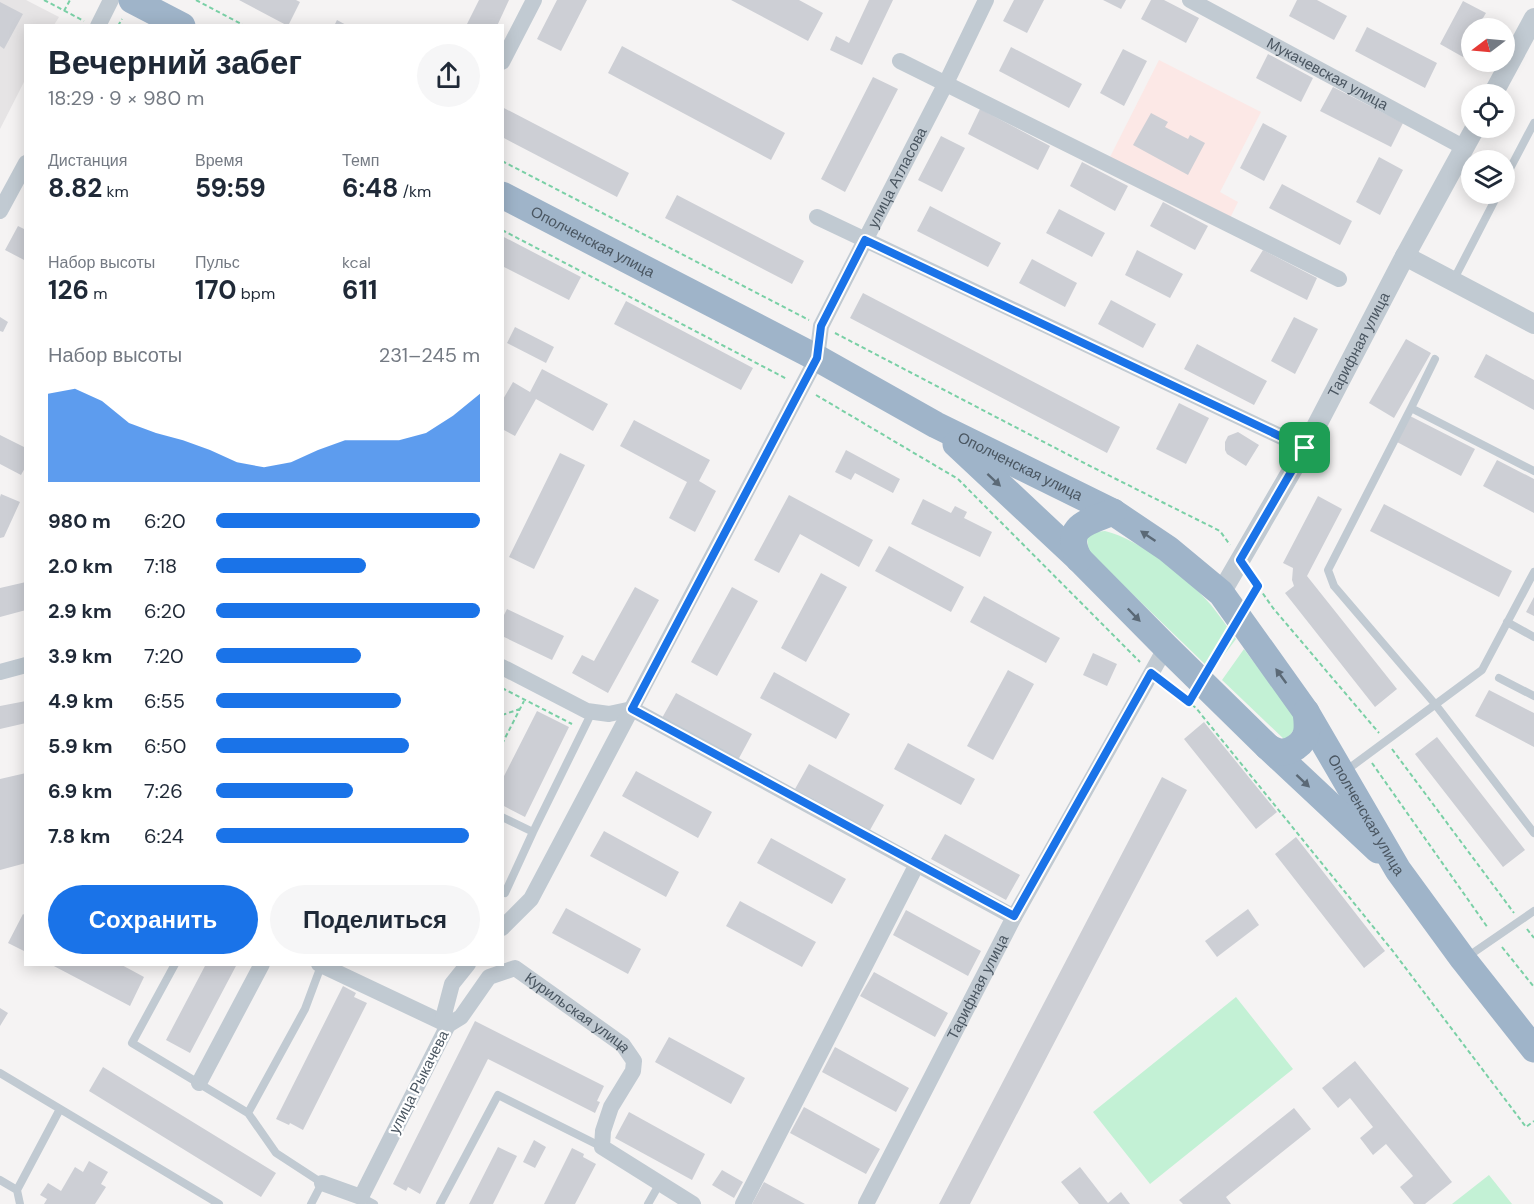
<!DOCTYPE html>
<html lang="ru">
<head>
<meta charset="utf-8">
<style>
  body { margin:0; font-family:"DM Sans",sans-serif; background:#f6f6f7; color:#1f2937; height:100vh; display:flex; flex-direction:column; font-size:22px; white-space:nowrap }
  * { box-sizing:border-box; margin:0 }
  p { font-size:20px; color:#747a83 }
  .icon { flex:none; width:33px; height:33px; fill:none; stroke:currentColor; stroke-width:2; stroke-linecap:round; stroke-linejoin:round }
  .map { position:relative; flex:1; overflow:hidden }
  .sheet { position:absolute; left:24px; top:24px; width:480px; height:942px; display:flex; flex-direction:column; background:#fff; border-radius:0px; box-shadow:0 3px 15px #0003 }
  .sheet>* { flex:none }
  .needle { width:39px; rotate:254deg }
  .buttons { position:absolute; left:1461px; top:18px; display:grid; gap:12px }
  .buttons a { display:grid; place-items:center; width:54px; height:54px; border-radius:50%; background:#fff; box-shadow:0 3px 15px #0003; font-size:30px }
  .pin { position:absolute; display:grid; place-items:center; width:51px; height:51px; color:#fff; margin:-26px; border-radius:12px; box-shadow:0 3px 9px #0006 }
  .round { display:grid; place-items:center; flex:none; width:63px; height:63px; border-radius:32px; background:#f6f6f7 }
  .head { display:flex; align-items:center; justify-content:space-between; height:102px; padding:0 24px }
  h1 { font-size:33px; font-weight:700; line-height:45px }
  .figures { display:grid; grid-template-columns:repeat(3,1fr); gap:9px; height:102px; padding:6px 24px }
  .figures div { display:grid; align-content:center }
  .figures b { font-size:26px; font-weight:700 }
  .figures small { font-size:16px; font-weight:400 }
  .figures p { font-size:16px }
  .chart { height:168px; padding:12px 24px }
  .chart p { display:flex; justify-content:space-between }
  .chart svg { width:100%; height:108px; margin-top:6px; fill:#1a73e8; opacity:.7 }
  .action { display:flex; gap:12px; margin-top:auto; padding:12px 24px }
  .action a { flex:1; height:69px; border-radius:36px; background:#1a73e8; color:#fff; font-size:24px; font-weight:700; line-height:69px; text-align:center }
  .action a+a { background:#f6f6f7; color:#1f2937 }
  ul { padding:0 24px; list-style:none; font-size:20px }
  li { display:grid; grid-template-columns:96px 72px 1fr; align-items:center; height:45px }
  li i { height:15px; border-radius:8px; background:#1a73e8 }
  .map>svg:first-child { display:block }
  .education { fill:#e6e4e5 }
  .medical { fill:#fce8e6 }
  .green { fill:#c3f1d5 }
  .building { fill:#cdcfd5 }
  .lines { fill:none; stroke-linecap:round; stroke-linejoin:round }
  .path { stroke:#7ad0a6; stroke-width:2; stroke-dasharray:4.5 3; stroke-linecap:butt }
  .service { stroke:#c1cad2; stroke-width:8 }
  .minor { stroke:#c1cad2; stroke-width:16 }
  .tertiary { stroke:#c1cad2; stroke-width:20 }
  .trunk { stroke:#9fb4c9; stroke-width:27 }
  .oneway { fill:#5b6976 }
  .route-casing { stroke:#fff; stroke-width:12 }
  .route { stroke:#1a73e8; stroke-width:8 }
  .labels { text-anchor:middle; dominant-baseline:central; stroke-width:4.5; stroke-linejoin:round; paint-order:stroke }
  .street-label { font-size:15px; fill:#4a5661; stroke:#fff }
</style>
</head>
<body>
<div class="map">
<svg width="1534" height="1204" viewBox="0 0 1534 1204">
  <rect width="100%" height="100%" fill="#f5f3f3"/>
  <path class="education" d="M0,0H26L59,17L54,25L26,26L25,80L0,129Z"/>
  <path class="medical" d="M1159,60L1261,112L1220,192L1238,202L1229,220L1109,159Z"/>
  <path class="green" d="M1105,531C1141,540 1187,577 1211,605C1220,616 1228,628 1236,639L1212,671L1089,552L1087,538L1095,532Z
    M1244,649L1299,722L1286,741L1222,680Z
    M1236,997L1293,1069L1150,1184L1093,1112Z
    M1489,1175L1512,1204H1452Z"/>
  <path class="building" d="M239,0H296L300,2L288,26Z
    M479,0H509L497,26H466Z
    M557,0H587L561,51L537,39Z
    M731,0H799L823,13L808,41Z
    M869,0H893L862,65L830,50L836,36L849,43Z
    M1014,0H1044L1027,33L1003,21Z
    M1103,0H1126L1121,9Z
    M1151,0H1164L1199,18L1186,43L1141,19Z
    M1297,0H1317L1347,16L1334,40L1289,16Z
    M1463,1L1486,13L1477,28H1472V40L1463,57L1440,44Z
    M0,2L23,14L4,49L0,46Z
    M337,20L348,26H334Z
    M1367,27L1437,63L1425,88L1355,51Z
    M622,46L785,133L771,160L608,73Z
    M1011,47L1082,84L1069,108L999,71Z
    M1123,49L1147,61L1124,106L1100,93Z
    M1268,54L1313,78L1301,102L1256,78Z
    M873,77L898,89L845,192L821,179Z
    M1333,87L1403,123L1391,147L1320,111Z
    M502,107L629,173L617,197L502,137Z
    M980,109L1050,146L1038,170L968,134Z
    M1151,113L1168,122L1165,127L1188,139L1190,135L1205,143L1188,175L1133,145Z
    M1263,123L1287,136L1264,181L1240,168Z
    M941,136L965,148L942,192L918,180Z
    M1379,157L1403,170L1380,215L1356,202Z
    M1082,162L1128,186L1115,211L1070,186Z
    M1282,184L1352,221L1340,245L1269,208Z
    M677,195L804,261L792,284L665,218Z
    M1163,202L1208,226L1195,250L1150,226Z
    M930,206L1001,243L988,267L917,231Z
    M1059,209L1105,233L1092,257L1046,233Z
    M18,226L26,230V261L5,250Z
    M502,236L581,277L569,300L502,266Z
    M1137,250L1183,274L1170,298L1125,275Z
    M1263,250L1317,278L1307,300L1250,271Z
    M1032,259L1077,283L1065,307L1019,283Z
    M863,293L1120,427L1107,453L850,318Z
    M1111,300L1156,324L1143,348L1098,324Z
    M626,301L753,368L741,390L614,324Z
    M0,317L8,322L3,332L0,331Z
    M1294,317L1318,329L1295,374L1271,361Z
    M515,327L554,347L546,363L507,343Z
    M1406,339L1431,353L1394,418L1369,403Z
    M1197,344L1267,381L1254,405L1184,369Z
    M1486,354L1534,380V410L1474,377Z
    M542,369L608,404L593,431L536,399L515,436L502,429V401L513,382L530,392Z
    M1179,403L1209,418L1186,464L1156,449Z
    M1410,416L1475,449L1461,476L1397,442Z
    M634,420L710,460L699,481L716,491L695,532L669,518L687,482L620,446Z
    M1238,432L1259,445L1246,466L1227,454L1225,450V442L1228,436Z
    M0,435L26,448V466L21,475L0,464Z
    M846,450L900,479L893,493L855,473L851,480L835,472Z
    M560,453L585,465L534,569L509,557Z
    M1497,460L1534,479V513L1483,486Z
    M1,494L20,502L4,537L0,538V497Z
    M789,495L873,540L859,567L800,534L779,573L754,560Z
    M1318,496L1342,509L1307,576L1397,689L1375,707L1285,593L1294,586L1292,580L1293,568L1283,563Z
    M923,499L951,513L955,506L967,512L964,518L992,532L980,557L911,524Z
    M1384,504L1512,571L1499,597L1370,531Z
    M889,546L964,587L951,612L875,571Z
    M821,573L847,587L806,662L781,648Z
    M26,582V610L0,617V588Z
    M635,587L659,600L608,693L572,673L582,655L594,661Z
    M732,587L758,601L717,676L691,662Z
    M984,596L1060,638L1046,663L970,622Z
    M1534,597V616L1526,612Z
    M507,609L564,636L552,660L502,636V619Z
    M1093,653L1117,664L1107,686L1083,675Z
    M1008,670L1034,684L993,760L967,746Z
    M774,672L850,714L836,739L760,698Z
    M1489,690L1534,713V747L1475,716Z
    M676,693L752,734L738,760L662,718Z
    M26,701V723L0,729V706Z
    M537,711L569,727L525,817L502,805V780Z
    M1204,722L1277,812L1256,829L1184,739Z
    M1437,737L1525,850L1503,867L1415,754Z
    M908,743L975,779L961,805L894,769Z
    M809,764L884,805L870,830L795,789Z
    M636,771L712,812L698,838L622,796Z
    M26,773V863L0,870V779Z
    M1162,777L1187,790L1110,936L970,1204H939Z
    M604,831L679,872L666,897L590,856Z
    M945,834L1020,875L1006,900L931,859Z
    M1296,837L1385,951L1364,968L1275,854Z
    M771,838L846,879L832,904L757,863Z
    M740,901L816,942L802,967L726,926Z
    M566,908L641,949L628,974L552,933Z
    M1248,909L1259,925L1217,957L1205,941Z
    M906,910L981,951L968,976L893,935Z
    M23,914L26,916V952L8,943Z
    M50,964H120L144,977L130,1006Z
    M206,964H237L190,1053L166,1040Z
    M874,972L948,1013L935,1037L860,996Z
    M343,986L356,993L354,997L367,1003L303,1130L290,1123L289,1125L276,1119Z
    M0,1008L8,1013L0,1026Z
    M475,1021L604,1086L597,1101L600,1102L595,1113L488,1059L420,1194L408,1187L406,1191L393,1184Z
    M669,1037L745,1078L731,1104L655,1062Z
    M835,1047L909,1088L896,1112L822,1072Z
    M1355,1061L1452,1182L1425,1204H1414L1400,1187L1413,1176L1386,1144L1373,1155L1360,1138L1373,1127L1350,1098L1338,1108L1322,1088Z
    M103,1067L276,1173L261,1197L89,1091Z
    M804,1107L880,1149L866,1174L790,1133Z
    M1294,1108L1311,1129L1226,1197L1231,1204H1183L1179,1200Z
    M629,1112L705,1154L692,1180L615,1138Z
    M534,1140L546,1147L535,1168L523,1162Z
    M498,1147L517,1156L493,1204H469Z
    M572,1148L584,1154L583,1157L596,1164L575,1204H544Z
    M89,1161L108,1172L101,1184L106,1187L95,1204H44L47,1199L40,1195L48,1183L61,1191L75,1167L83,1172Z
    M1080,1167L1108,1203L1121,1192L1130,1204H1079L1061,1182Z
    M722,1170L743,1182L734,1198L712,1185Z
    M764,1182L805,1204H752Z"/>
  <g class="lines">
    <path class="path" d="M44,0L84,21
      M196,0L245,26
      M64,11L70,0
      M118,26L122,19
      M502,161L809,320
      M502,230L787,379
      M835,333L1088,465L1220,531L1230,545
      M816,395L958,479L1140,662
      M1250,575L1273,608L1379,733
      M1251,599L1258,586
      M1212,664L1228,638
      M1162,682L1196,708L1392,950L1526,1127L1534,1121
      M502,688L572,724
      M502,715L520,709
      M502,744L524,701
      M1392,749L1514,913
      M1372,763L1488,928
      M1527,929L1534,938
      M1502,947L1534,987"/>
    <path class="service" d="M1504,180L1534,123
      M1453,281L1498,194
      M1435,359L1411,408L1328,570L1334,586L1435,704L1534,833
      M1411,408L1534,471
      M1507,622L1534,637
      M1499,678L1534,696
      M1344,772L1482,670L1534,572
      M502,817L533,832L592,712
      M502,891L505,893L533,832
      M1467,957L1534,911
      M175,964L132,1043L248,1113L276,1153L322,1183L311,1204
      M0,1073L219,1204
      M248,1113L305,1009L321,966
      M0,1180L17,1190L20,1204
      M17,1190L60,1109
      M361,1197L374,1204
      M440,1204L498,1095L602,1147
      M648,1204L660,1183"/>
    <g class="minor">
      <path id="s1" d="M1190,0L1465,148"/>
      <path d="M98,26L111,0"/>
      <path d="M900,61L1339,279"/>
      <path d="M502,62L534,0"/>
      <path d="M0,211L26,163"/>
      <path d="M817,217L1305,448"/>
      <path d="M502,667L587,711L609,714L632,709L1014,917"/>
      <path d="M0,672L26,665"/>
      <path id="s2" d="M502,928L531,899L817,358L821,326L946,83L986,0"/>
      <path d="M319,964L448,1025L361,1197L322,1183"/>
      <path id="s3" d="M468,964L452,984L442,1022L448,1025L461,1017L489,977L515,968L623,1045L634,1061L633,1071L611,1107L603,1131L602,1147L693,1204"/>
      <path d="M199,1083L262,964"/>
      <path d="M743,1204L917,864"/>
      <path id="s4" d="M866,1204L1014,917L1166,647"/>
    </g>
    <g class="tertiary">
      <path d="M1493,94L1534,18"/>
      <path d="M1405,256L1534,324"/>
      <path id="s5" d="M1221,593L1305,448L1405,256L1475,128"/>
    </g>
    <g class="trunk">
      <path d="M132,0L182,26"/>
      <path id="s6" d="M502,195L817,358L936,425L1113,512L1168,549L1221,593L1306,712L1398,870L1463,959L1534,1049"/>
      <path d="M956,444L1079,559L1166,647L1268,747L1378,850"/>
      <path d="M1079,559C1062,526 1088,522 1113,512"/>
      <path d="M1268,747C1272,749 1277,752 1282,752C1287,752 1292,750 1296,747C1309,738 1308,727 1306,712"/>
    </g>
  </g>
  <defs><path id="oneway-solid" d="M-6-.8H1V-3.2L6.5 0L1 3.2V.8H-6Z" transform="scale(1.5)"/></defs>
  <g class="oneway">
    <use href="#oneway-solid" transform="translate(994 480) rotate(43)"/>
    <use href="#oneway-solid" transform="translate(1148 536) rotate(-146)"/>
    <use href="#oneway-solid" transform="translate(1134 615) rotate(46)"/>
    <use href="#oneway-solid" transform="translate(1281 676) rotate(-126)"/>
    <use href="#oneway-solid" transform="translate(1303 781) rotate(43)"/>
  </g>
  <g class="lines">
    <g class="route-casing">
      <path id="route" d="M865,240L1305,448L1240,560L1258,586L1189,702L1151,673L1014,916L632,709L817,358L821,326Z"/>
    </g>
    <use href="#route" class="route"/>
  </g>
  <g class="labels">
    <g class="street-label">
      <text stroke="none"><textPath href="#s1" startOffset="156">Мукачевская улица</textPath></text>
      <text stroke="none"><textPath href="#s2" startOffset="852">улица Атласова</textPath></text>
      <text stroke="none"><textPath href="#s6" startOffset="102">Ополченская улица</textPath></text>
      <text stroke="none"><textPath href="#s5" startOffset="284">Тарифная улица</textPath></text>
      <text stroke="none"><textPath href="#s6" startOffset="585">Ополченская улица</textPath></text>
      <text stroke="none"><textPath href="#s6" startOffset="1089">Ополченская улица</textPath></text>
      <text stroke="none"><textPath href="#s4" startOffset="244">Тарифная улица</textPath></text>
      <text stroke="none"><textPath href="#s3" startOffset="240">Курильская улица</textPath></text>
      <text transform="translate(419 1082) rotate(-63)">улица Рыкачева</text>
    </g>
  </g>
</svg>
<div class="buttons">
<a><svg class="needle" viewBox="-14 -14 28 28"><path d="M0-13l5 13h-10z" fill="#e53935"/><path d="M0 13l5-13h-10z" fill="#747a83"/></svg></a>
<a><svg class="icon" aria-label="locate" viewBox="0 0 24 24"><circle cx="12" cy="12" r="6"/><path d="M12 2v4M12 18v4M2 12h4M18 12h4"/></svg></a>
<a><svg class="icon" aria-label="layers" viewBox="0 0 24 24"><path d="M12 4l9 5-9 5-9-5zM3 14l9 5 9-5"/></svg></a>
</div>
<div class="pin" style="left:1305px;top:448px;background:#1e9e55"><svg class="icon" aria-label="arrive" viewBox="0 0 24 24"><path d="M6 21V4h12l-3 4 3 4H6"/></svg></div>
<section class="sheet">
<div class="head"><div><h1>Вечерний забег</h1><p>18:29 · 9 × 980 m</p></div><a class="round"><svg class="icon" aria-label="share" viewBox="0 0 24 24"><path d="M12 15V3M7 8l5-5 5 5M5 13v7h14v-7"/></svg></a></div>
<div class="figures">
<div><p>Дистанция</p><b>8.82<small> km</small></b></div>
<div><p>Время</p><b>59:59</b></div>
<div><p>Темп</p><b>6:48<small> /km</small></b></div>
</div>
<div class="figures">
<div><p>Набор высоты</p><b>126<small> m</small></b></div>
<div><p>Пульс</p><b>170<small> bpm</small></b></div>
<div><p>kcal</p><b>611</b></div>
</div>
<div class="chart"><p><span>Набор высоты</span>231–245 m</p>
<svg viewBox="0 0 160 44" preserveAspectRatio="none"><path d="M0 44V8L10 6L20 11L30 20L40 24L50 27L60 31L70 36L80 38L90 36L100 31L110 27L120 27L130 27L140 24L150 17L160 8V44z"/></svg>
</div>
<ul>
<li><b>980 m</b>6:20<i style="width:100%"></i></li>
<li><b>2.0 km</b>7:18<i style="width:57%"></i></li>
<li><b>2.9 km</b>6:20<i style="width:100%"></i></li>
<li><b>3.9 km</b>7:20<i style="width:55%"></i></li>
<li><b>4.9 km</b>6:55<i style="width:70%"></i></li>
<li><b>5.9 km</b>6:50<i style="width:73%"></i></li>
<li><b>6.9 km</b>7:26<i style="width:52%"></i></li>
<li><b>7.8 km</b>6:24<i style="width:96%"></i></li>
</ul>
<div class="action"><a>Сохранить</a><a>Поделиться</a></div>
</section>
</div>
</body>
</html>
